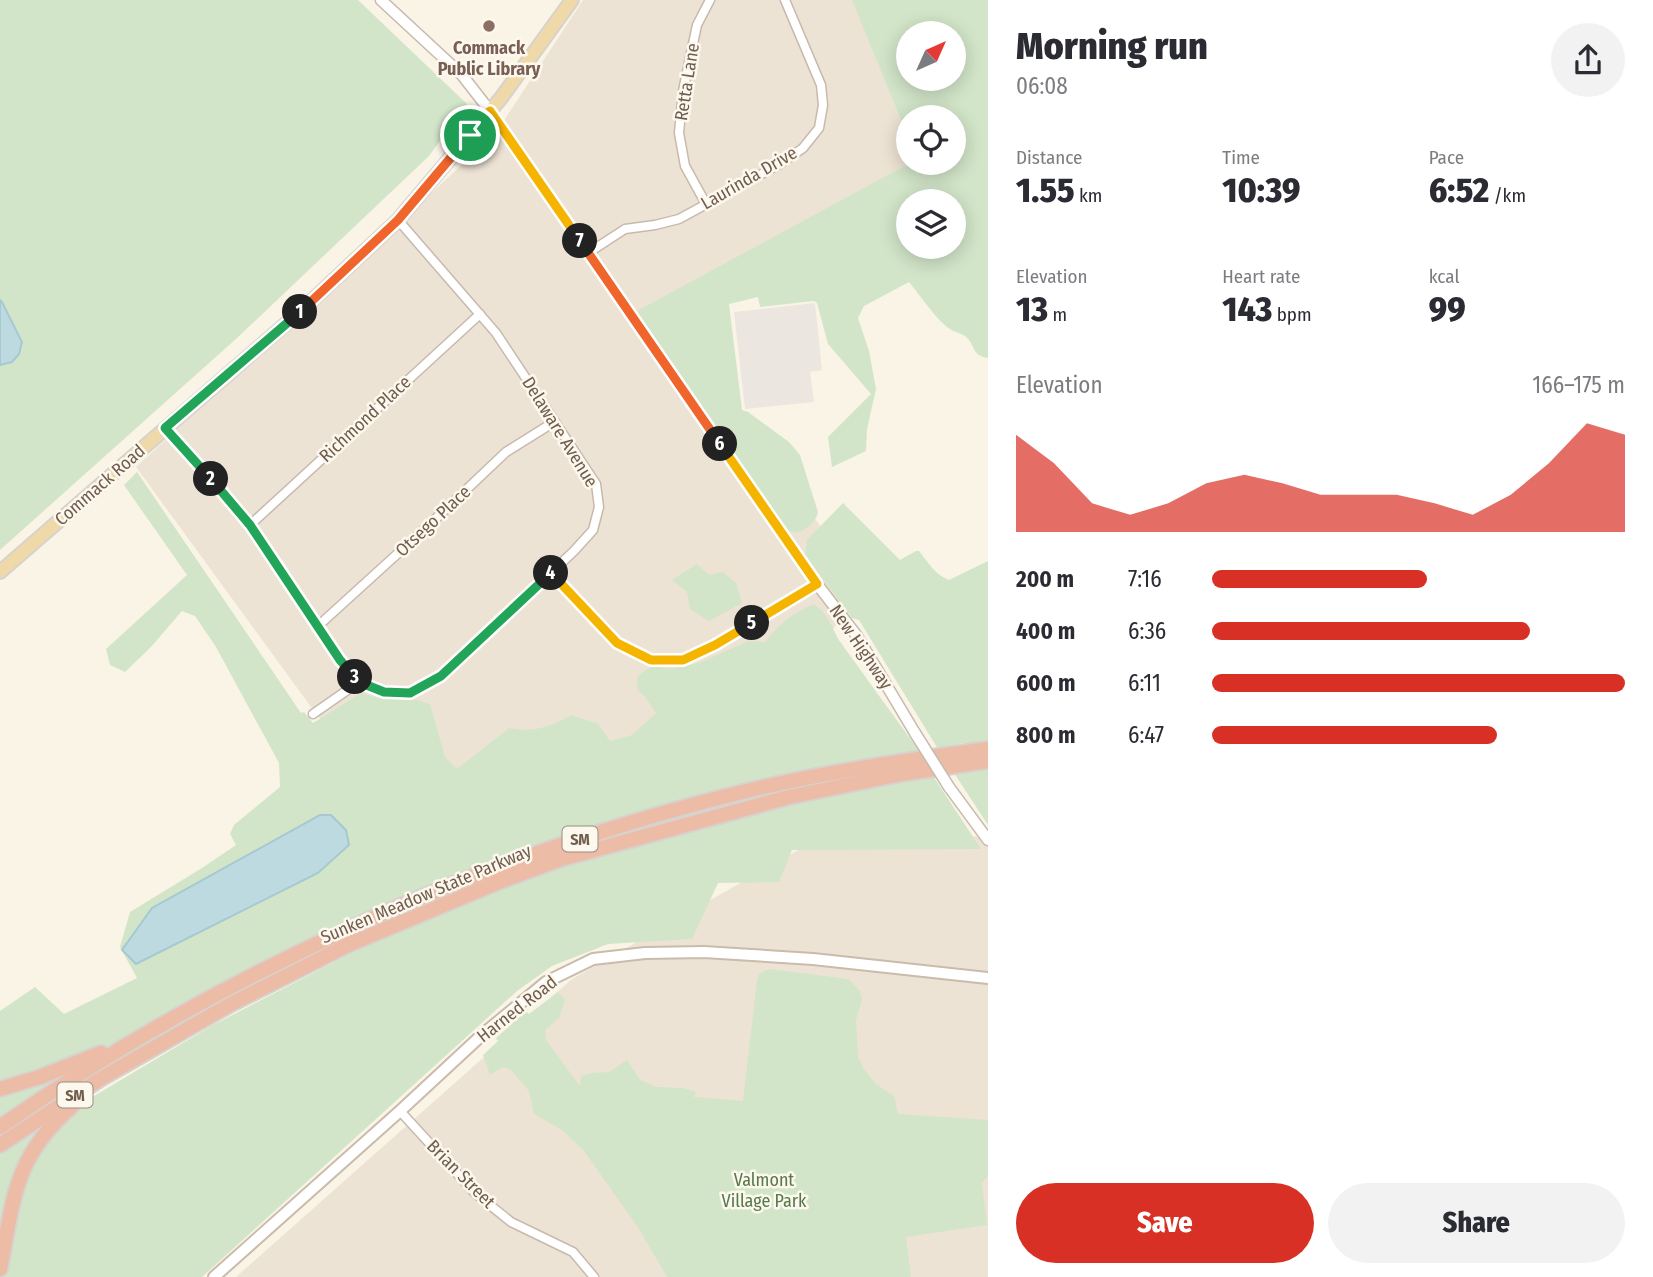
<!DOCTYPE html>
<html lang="en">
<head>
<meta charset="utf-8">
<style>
  body { margin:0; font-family:"Fira Sans Condensed",sans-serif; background:#f2f2f3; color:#2b2b33; height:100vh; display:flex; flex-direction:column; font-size:26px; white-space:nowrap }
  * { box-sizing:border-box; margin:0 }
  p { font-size:23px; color:#7c7c81 }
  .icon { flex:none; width:38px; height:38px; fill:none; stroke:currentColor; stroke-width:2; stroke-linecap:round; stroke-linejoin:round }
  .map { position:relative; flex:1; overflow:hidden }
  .side { display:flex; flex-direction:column; background:#fff; width:665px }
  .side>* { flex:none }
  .needle { width:46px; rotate:45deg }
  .tools { position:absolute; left:896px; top:21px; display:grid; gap:14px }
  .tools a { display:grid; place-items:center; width:70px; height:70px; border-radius:50%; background:#fff; box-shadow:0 4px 18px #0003; font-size:35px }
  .pin { position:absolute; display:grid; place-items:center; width:60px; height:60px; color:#fff; margin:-30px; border:4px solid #fff; border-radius:50%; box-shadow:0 2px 7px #0007 }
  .km { position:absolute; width:35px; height:35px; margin:-18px; border-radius:50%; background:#222; color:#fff; font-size:19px; line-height:35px; text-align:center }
  .round { display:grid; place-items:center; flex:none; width:74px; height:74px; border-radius:37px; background:#f2f2f3 }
  .summary { display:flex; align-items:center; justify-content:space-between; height:119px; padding:0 28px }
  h1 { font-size:38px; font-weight:800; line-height:52px }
  .figures { display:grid; grid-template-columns:repeat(3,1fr); gap:10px; height:119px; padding:7px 28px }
  .figures div { display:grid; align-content:center }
  .figures b { font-size:35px; font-weight:800 }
  .figures small { font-size:19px; font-weight:400 }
  .figures p { font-size:19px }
  .chart { height:196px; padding:14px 28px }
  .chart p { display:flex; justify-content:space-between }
  .chart svg { width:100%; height:126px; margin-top:7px; fill:#d93025; opacity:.7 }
  .cta { display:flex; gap:14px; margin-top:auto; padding:14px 28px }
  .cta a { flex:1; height:80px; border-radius:42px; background:#d93025; color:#fff; font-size:28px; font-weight:800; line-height:80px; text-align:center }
  .cta a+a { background:#f2f2f3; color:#2b2b33 }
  ul { padding:0 28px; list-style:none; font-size:23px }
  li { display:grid; grid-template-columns:112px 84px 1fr; align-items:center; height:52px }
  li i { height:18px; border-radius:9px; background:#d93025 }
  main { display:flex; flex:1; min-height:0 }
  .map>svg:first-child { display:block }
  .residential { fill:#ede3d4 }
  .industrial { fill:#ebe6e0 }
  .green { fill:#d2e5c8; fill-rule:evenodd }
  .water { fill:#bedae1; stroke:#a6c8d1; stroke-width:2 }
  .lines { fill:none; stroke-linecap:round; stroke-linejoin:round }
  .minor-casing { stroke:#c7baad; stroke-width:11 }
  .tertiary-casing { stroke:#c7baad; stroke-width:13 }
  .secondary-casing { stroke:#cabbab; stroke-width:14 }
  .primary-casing { stroke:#d7d2ce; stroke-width:16 }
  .motorway-casing { stroke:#d7d2ce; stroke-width:18 }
  .minor { stroke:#fff; stroke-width:8 }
  .tertiary { stroke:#fff; stroke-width:10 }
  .secondary { stroke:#fff; stroke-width:10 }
  .primary { stroke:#f0d9a8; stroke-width:12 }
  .motorway { stroke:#ecbca6; stroke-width:14 }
  .tertiary-bridge-casing { stroke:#c7baad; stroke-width:13; stroke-linecap:butt }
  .tertiary-bridge { stroke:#fff; stroke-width:10 }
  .split-1-casing { stroke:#fff; stroke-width:14 }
  .split-2-casing { stroke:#fff; stroke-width:14 }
  .split-3-casing { stroke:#fff; stroke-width:14 }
  .split-4-casing { stroke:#fff; stroke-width:14 }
  .split-5-casing { stroke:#fff; stroke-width:14 }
  .split-6-casing { stroke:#fff; stroke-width:14 }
  .split-7-casing { stroke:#fff; stroke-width:14 }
  .split-8-casing { stroke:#fff; stroke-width:14 }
  .split-1 { stroke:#f0652b; stroke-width:9 }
  .split-2 { stroke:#22a559; stroke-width:9 }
  .split-3 { stroke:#22a559; stroke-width:9 }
  .split-4 { stroke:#22a559; stroke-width:9 }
  .split-5 { stroke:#f5b400; stroke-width:9 }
  .split-6 { stroke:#f5b400; stroke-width:9 }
  .split-7 { stroke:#f0652b; stroke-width:9 }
  .split-8 { stroke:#f5b400; stroke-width:9 }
  .education-dot { fill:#8d6e63; stroke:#fdf8ed; stroke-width:2.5 }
  .labels { text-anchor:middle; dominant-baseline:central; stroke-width:5; stroke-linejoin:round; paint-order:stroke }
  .shield { fill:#fdf8ed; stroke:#9a8c7e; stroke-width:2 }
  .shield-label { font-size:16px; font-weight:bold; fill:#705d4f }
  .education-label { font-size:18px; font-weight:bold; fill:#785e54; stroke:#fdf8ed }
  .street-label { font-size:18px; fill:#705d4f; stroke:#fdf8ed }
  .park-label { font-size:18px; fill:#567a4c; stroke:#fdf8ed }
</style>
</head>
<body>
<main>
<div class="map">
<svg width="988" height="1277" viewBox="0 0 988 1277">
  <rect width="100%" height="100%" fill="#faf4e7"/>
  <path class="residential" d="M583,0H853L908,136V163H910L701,281L685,347L868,589L827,636L659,747L413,837L311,707L136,467L495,134Z
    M835,829L988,837V1277H236L572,979Z"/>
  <path class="industrial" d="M815,303L822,370L810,372L814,402L745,409L734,312Z"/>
  <path class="green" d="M0,0H358L467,104L429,156L237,338L0,550Z
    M852,0H988V358C971,356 975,343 965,336C961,333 954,332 950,329C938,322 919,294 909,282L864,306L858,318L869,351L876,389L867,429L866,451L832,467L828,437L871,394L828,344L817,303L814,301L760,307L758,297L729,304L742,410L748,412L789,442L800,455L818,512C817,521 803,535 792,532C788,531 785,528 782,525L637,311L910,163H954V117H908V137ZM908,33H954V79H908ZM908,201H954V247H908Z
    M137,472L301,713L304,712L313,723L361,693L378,698L417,700L430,704L445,757L457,769L509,728C533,733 550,727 571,715L598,724L610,741L632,735L656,713L645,697L638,690L637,677L651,666L670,669L699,663L748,641L765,642C781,622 791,615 813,604C829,612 832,630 841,643C867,679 892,714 918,749L917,750L919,754L773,781L338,928L106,1047L56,1068L0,1085V1011L35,987L64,1014L137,978L120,947L130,912L202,868L236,845L230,834L234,825L280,787L279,763L216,647L195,616L182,611L151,647L125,672L110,665L106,649L187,575L124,485Z
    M843,503L900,560L916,551H919C929,563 934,574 949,580L988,561V743L972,746L963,743L938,749L859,620L852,618L805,555L807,540Z
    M697,564L709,575L723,572L736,583L742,603L709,621L690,609L687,592L672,580Z
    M988,766V825L952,770Z
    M931,773L981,849L792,850L779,882L718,883L692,939L608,944L552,966L517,991L202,1277H5C10,1251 13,1220 20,1196C31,1159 54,1125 84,1102L213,1025L352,953L440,912L585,859L713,821Z
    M769,969L848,979L860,991L862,1000L856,1020L858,1057L864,1069L876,1084L894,1096L898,1114L988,1120V1176L982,1183L987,1225L906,1237L911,1277H667L639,1229L584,1151L562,1130L534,1114L529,1091L510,1069L503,1067L490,1075L483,1055L498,1041L496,1038L526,1011L529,1014L558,992L565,1000L559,1018L545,1030L546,1040L580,1086L581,1076L592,1073L609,1072L627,1060L640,1080L656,1087L682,1088L696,1092L694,1097L743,1101L757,981L759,974Z
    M45,1082L50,1089L0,1122V1096Z
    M53,1116L27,1149L16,1169L0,1243V1152Z"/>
  <path class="water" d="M0,300L2,302L22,342L19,354L12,362L0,365Z
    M320,815H331L346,830L349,845L318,873L136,964L122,950L152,908Z"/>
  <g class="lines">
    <g class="minor-casing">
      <path id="minor" d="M706,204L685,166L679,133L683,91L697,25L710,0
        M588,253L625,229L655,225L679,219L780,164L803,148L819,128L823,105L821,85L785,0
        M165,428L250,525L340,660L359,682L384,692L410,693L441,676L574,551L593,530L599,507L596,484L496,333L398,220
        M250,525L480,314
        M552,572L617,643L651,660H683L715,645L817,584
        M318,626L428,526L506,452L554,422
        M313,714L359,682
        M400,1111L475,1193L511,1222L573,1252L594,1277"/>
    </g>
    <g class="tertiary-casing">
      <path id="tertiary" d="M381,0L462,75L490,111L817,584L857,636L915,733
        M949,787L988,840"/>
    </g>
    <g class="secondary-casing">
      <path id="secondary" d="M214,1277L400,1111L483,1034L546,982L593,959L645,953L704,952L813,959L988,978"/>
    </g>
    <g class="primary-casing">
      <path id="primary" d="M0,572L303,309L398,220L501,98L572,0"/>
    </g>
    <g class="motorway-casing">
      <path id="motorway" d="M0,1089L40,1077L101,1053
        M0,1127C225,970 488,853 755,789C832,771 910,760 988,749
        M0,1145L100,1079L231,1004L350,944L501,881L561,859L789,797L901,774L988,761
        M0,1269C14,1197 14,1157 72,1106"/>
    </g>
    <use href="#minor" class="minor"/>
    <use href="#tertiary" class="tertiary"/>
    <use href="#secondary" class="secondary"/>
    <use href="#primary" class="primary"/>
    <use href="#motorway" class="motorway"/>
    <g class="tertiary-bridge-casing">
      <path id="tertiary-bridge" d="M915,733L949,787"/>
    </g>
    <use href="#tertiary-bridge" class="tertiary-bridge"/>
  </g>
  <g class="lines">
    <g class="split-1-casing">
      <path id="split-1" d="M300,312L398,220L470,135"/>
    </g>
    <g class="split-2-casing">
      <path id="split-2" d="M211,479L165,428L300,312"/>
    </g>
    <g class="split-3-casing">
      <path id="split-3" d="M211,479L250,525L340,660L355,677"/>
    </g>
    <g class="split-4-casing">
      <path id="split-4" d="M355,677L359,682L384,692L410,693L441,676L551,573"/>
    </g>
    <g class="split-5-casing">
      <path id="split-5" d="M551,573L617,643L651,660H683L715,645L752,623"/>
    </g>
    <g class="split-6-casing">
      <path id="split-6" d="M720,444L817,584L752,623"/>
    </g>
    <g class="split-7-casing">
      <path id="split-7" d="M580,241L720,444"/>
    </g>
    <g class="split-8-casing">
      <path id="split-8" d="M470,135L490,111L580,241"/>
    </g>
    <use href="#split-1" class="split-1"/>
    <use href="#split-2" class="split-2"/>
    <use href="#split-3" class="split-3"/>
    <use href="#split-4" class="split-4"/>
    <use href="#split-5" class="split-5"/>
    <use href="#split-6" class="split-6"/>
    <use href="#split-7" class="split-7"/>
    <use href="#split-8" class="split-8"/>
  </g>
  <circle class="education-dot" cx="489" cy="26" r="7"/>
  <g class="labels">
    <g class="shield">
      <rect x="562.5" y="826.5" width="35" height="25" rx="5"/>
      <rect x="57.5" y="1082.5" width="35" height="25" rx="5"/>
    </g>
    <g class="shield-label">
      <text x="580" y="839">SM</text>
      <text x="75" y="1095">SM</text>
    </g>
    <g class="education-label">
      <text x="489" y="48">Commack<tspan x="489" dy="21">Public Library</tspan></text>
    </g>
    <g class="street-label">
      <text transform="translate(687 82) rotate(-81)">Retta Lane</text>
      <text transform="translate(749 178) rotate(-30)">Laurinda Drive</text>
      <text transform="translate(365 419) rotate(-43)">Richmond Place</text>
      <text transform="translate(560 432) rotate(58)">Delaware Avenue</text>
      <text transform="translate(100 485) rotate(-41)">Commack Road</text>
      <text transform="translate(433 521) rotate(-43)">Otsego Place</text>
      <text transform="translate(861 647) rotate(56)">New Highway</text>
      <text transform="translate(426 894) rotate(-23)">Sunken Meadow State Parkway</text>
      <text transform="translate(517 1009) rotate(-38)">Harned Road</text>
      <text transform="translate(461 1174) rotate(45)">Brian Street</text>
    </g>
    <g class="park-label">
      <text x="764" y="1180">Valmont<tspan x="764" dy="21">Village Park</tspan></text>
    </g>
  </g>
</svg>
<div class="tools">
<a><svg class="needle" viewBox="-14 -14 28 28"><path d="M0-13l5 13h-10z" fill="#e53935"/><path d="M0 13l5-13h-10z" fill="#7c7c81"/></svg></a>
<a><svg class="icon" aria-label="locate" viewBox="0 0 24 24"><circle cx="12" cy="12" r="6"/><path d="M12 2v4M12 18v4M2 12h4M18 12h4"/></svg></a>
<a><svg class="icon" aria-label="layers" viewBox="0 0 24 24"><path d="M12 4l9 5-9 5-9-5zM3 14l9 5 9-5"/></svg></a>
</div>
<div class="pin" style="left:470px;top:135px;background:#1e9e55"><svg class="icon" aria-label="arrive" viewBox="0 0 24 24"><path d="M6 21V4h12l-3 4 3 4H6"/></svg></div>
<b class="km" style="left:300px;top:312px">1</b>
<b class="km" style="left:211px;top:479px">2</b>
<b class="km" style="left:355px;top:677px">3</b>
<b class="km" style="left:551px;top:573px">4</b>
<b class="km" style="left:752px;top:623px">5</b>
<b class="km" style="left:720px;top:444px">6</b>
<b class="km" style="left:580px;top:241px">7</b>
</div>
<section class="side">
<div class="summary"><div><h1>Morning run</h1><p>06:08</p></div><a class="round"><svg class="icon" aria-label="share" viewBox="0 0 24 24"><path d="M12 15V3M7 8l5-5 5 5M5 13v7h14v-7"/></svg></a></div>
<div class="figures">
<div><p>Distance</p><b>1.55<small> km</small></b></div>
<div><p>Time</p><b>10:39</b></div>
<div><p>Pace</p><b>6:52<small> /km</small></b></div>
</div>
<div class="figures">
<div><p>Elevation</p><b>13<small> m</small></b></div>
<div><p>Heart rate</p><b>143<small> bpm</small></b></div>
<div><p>kcal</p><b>99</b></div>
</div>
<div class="chart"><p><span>Elevation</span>166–175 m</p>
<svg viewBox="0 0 160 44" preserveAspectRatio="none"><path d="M0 44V10L10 20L20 34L30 38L40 34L50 27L60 24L70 27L80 31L90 31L100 31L110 34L120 38L130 31L140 20L150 6L160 10V44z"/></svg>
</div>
<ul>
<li><b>200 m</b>7:16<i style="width:52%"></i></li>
<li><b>400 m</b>6:36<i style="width:77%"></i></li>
<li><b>600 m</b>6:11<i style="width:100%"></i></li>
<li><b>800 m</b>6:47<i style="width:69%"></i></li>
</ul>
<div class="cta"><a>Save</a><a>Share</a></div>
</section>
</main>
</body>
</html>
